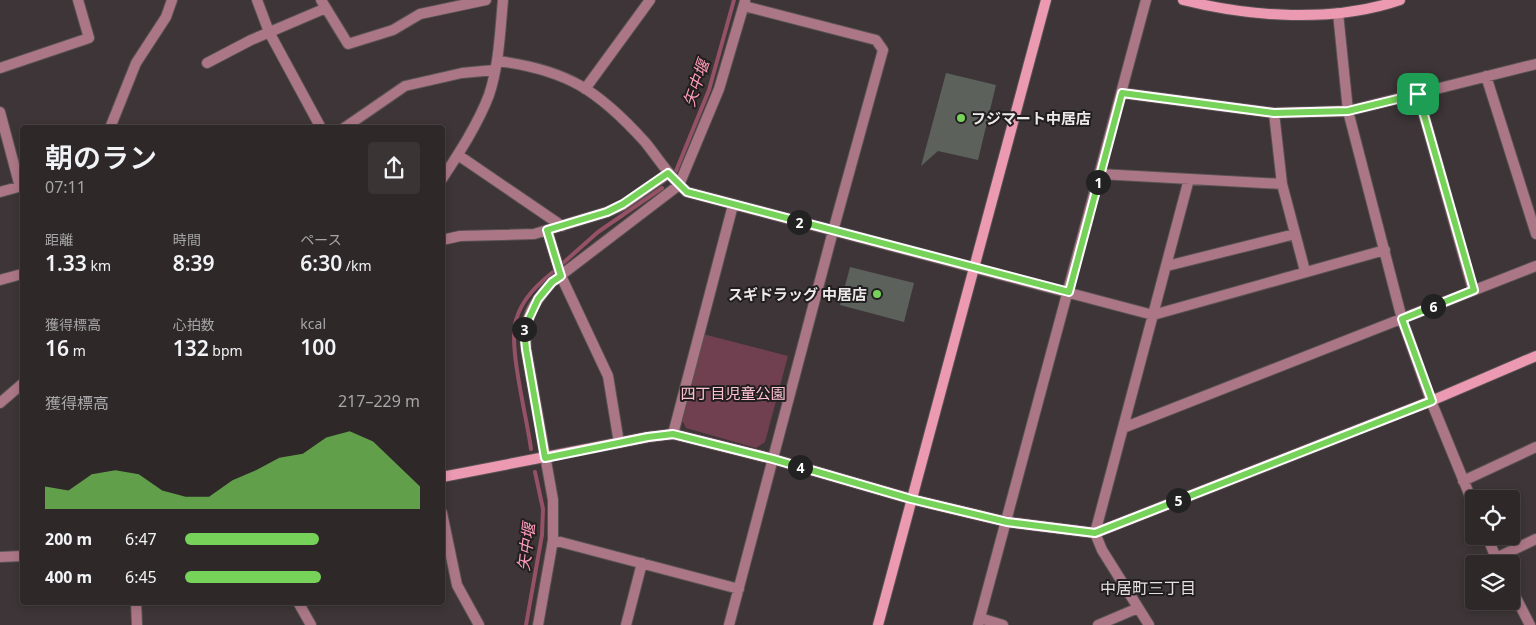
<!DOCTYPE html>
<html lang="ja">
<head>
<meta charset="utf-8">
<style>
  body { margin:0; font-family:"Noto Sans","Noto Sans JP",sans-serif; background:#3a3435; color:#f1f3f6; height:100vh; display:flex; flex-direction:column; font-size:19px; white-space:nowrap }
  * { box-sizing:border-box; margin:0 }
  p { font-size:16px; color:#a7a6a8 }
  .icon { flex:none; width:28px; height:28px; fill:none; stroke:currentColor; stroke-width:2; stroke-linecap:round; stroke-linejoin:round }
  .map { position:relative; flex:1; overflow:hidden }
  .sheet { position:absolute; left:20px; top:125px; width:425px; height:480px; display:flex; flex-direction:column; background:#2e2829; border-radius:5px; box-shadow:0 2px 8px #0003,0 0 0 1px #494446 }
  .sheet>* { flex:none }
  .tools { position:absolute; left:1465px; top:490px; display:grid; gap:10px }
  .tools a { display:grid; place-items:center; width:55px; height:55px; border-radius:5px; background:#2e2829; box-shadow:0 2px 8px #0003,0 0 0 1px #494446; font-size:25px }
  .pin { position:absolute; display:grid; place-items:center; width:42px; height:42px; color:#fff; margin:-21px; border-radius:10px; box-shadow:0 2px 8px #0006 }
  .km { position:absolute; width:25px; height:25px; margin:-12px; border-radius:50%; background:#222; color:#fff; font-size:14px; line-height:25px; text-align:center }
  .round { display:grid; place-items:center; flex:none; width:52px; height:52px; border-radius:5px; background:#3a3435 }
  .overview { display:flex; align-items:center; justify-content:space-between; height:85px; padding:0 25px }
  h1 { font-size:28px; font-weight:600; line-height:38px }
  .stats { display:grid; grid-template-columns:repeat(3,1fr); gap:8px; height:85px; padding:5px 25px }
  .stats div { display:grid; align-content:center }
  .stats b { font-size:21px; font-weight:600 }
  .stats small { font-size:14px; font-weight:400 }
  .stats p { font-size:14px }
  .chart { height:140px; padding:10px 25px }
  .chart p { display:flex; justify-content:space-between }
  .chart svg { width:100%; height:90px; margin-top:5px; fill:#77d259; opacity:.7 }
  ul { padding:0 25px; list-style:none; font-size:16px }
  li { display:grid; grid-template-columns:80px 60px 1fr; align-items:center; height:38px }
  li i { height:12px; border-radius:6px; background:#77d259 }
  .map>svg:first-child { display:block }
  .green { fill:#714050 }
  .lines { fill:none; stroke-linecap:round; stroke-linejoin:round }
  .stream { stroke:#955267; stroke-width:4 }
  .building { fill:#5c615b }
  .street-casing { stroke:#595253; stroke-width:12 }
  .secondary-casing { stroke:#595253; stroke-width:12 }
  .street { stroke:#ab7786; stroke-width:10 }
  .secondary { stroke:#ec99b2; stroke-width:10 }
  .route-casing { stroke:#fff; stroke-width:10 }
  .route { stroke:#77d259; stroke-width:6 }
  .poi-dot { fill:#77d259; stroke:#211e1f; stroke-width:2 }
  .labels { text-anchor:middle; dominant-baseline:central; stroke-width:4; stroke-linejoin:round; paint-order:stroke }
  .poi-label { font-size:15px; font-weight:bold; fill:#ede8e9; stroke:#211e1f; text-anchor:start }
  .park-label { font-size:15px; fill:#fec1d2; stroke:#211e1f }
  .water-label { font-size:16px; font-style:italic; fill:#ff9cba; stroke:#211e1f }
  .neighbourhood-label { font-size:16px; fill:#e9dee1; stroke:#211e1f }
</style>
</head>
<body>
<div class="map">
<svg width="1536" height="625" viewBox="0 0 1536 625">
  <rect width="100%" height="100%" fill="#3d3537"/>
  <path class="green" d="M703,334L788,356L765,442L756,448L686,428L681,418Z"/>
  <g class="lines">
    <path class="stream" d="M676,171L709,90L734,0
      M562,264L598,232L662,188
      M531,449C527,417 508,347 516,320C522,299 537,285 553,272
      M526,625L542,535L543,509L535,472"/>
  </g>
  <path class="building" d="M946,73L996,85L978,160L938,151L921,166Z
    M850,267L914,283L904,322L840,305Z"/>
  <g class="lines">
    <g class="street-casing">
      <path id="street" d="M257,0L269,32L321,128
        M321,0L348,44L393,30L420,14L486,0
        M1338,13L1348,111L1402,319L1431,401L1474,506
        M498,61C567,70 598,90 645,142C659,159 670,178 687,192L1153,315L1385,250
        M207,63L251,40L326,8
        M0,68L89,38L78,0
        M1486,76L1536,234
        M585,89L650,0
        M1122,93L1274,113L1348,111L1536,64
        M1418,94L1473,290
        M0,112L20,187
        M1274,113L1282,184L1305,271
        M110,128L136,63L166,17L172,0
        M344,128L405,86L462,73L494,70
        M458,155L562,226
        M1100,174L1282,184
        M442,179C459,153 478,124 489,95C499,65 500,32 503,0
        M0,192L22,186
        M547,230L561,276L608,376L619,443
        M442,240L460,236L534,234L607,212L623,205L669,173
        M1167,266L1295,234
        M0,280L22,274
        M0,403L22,384
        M1123,428L1536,266
        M673,434L733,205
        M1463,481L1536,447
        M442,513L457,585L479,625
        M1487,536L1498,563
        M553,540L739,589
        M0,557L22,556
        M1496,558L1536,539
        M1511,588L1530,625
        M136,602L137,625
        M298,602L311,625
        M980,618L1003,625
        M538,625L553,540V500L526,349C524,317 531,306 552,282L679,185L719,89L745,1
        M626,625L642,563
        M729,625L833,231L883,50L876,40L744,6
        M978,625L1146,0
        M1098,625L1138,608
        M1149,625L1102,550L1095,533L1189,179"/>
    </g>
    <g class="secondary-casing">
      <path id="secondary" d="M1183,0C1250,17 1333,23 1400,0
        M442,477L648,437L673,434L773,459L911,499L1007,522L1095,533L1431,401L1536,356
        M878,625L1046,0"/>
    </g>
    <use href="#street" class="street"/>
    <use href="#secondary" class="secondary"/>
  </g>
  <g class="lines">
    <g class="route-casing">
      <path id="route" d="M1122,93L1274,113L1348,111L1418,94L1474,290L1402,319L1432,401L1095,533L1007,522L911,499L773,459L673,434L648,437L545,458L526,349L524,329L538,299L552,282L561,276L547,230L607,212L623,204L668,173L687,192L1069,292Z"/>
    </g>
    <use href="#route" class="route"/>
  </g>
  <g class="poi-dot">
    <circle cx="961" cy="118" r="5"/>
    <circle cx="877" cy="294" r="5"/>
  </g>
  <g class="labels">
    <g class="poi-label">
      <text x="971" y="118">フジマート中居店</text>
      <text x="867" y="294" text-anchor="end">スギドラッグ 中居店</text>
    </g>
    <g class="park-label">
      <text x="733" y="393">四丁目児童公園</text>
    </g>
    <g class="water-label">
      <text transform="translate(696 83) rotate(-71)">矢中堰</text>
      <text transform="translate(526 547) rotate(-83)">矢中堰</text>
    </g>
    <g class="neighbourhood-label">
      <text x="1148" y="588">中居町三丁目</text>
    </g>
  </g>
</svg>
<div class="tools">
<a><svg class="icon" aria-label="locate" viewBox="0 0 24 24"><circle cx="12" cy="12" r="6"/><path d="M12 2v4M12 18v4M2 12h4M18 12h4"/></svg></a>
<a><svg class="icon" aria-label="layers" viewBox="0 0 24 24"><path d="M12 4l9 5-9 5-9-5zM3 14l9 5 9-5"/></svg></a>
</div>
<div class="pin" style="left:1418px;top:94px;background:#1e9e55"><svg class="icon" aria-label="arrive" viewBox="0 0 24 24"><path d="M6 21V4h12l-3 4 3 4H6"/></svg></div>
<b class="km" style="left:1098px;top:182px">1</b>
<b class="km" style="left:799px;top:222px">2</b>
<b class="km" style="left:524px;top:329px">3</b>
<b class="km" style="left:800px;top:467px">4</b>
<b class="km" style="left:1178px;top:500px">5</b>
<b class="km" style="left:1433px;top:306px">6</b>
<section class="sheet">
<div class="overview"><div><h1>朝のラン</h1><p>07:11</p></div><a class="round"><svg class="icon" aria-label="share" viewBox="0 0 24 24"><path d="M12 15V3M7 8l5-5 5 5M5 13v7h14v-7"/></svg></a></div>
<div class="stats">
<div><p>距離</p><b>1.33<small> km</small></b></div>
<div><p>時間</p><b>8:39</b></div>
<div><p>ペース</p><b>6:30<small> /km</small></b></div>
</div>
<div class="stats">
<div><p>獲得標高</p><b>16<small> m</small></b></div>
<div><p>心拍数</p><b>132<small> bpm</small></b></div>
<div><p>kcal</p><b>100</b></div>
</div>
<div class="chart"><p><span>獲得標高</span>217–229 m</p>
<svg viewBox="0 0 160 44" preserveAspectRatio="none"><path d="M0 44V33L10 35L20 27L30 25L40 27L50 35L60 38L70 38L80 30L90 25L100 19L110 17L120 9L130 6L140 11L150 22L160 33V44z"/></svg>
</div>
<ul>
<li><b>200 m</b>6:47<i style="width:57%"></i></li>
<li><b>400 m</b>6:45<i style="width:58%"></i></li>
</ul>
</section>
</div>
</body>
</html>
